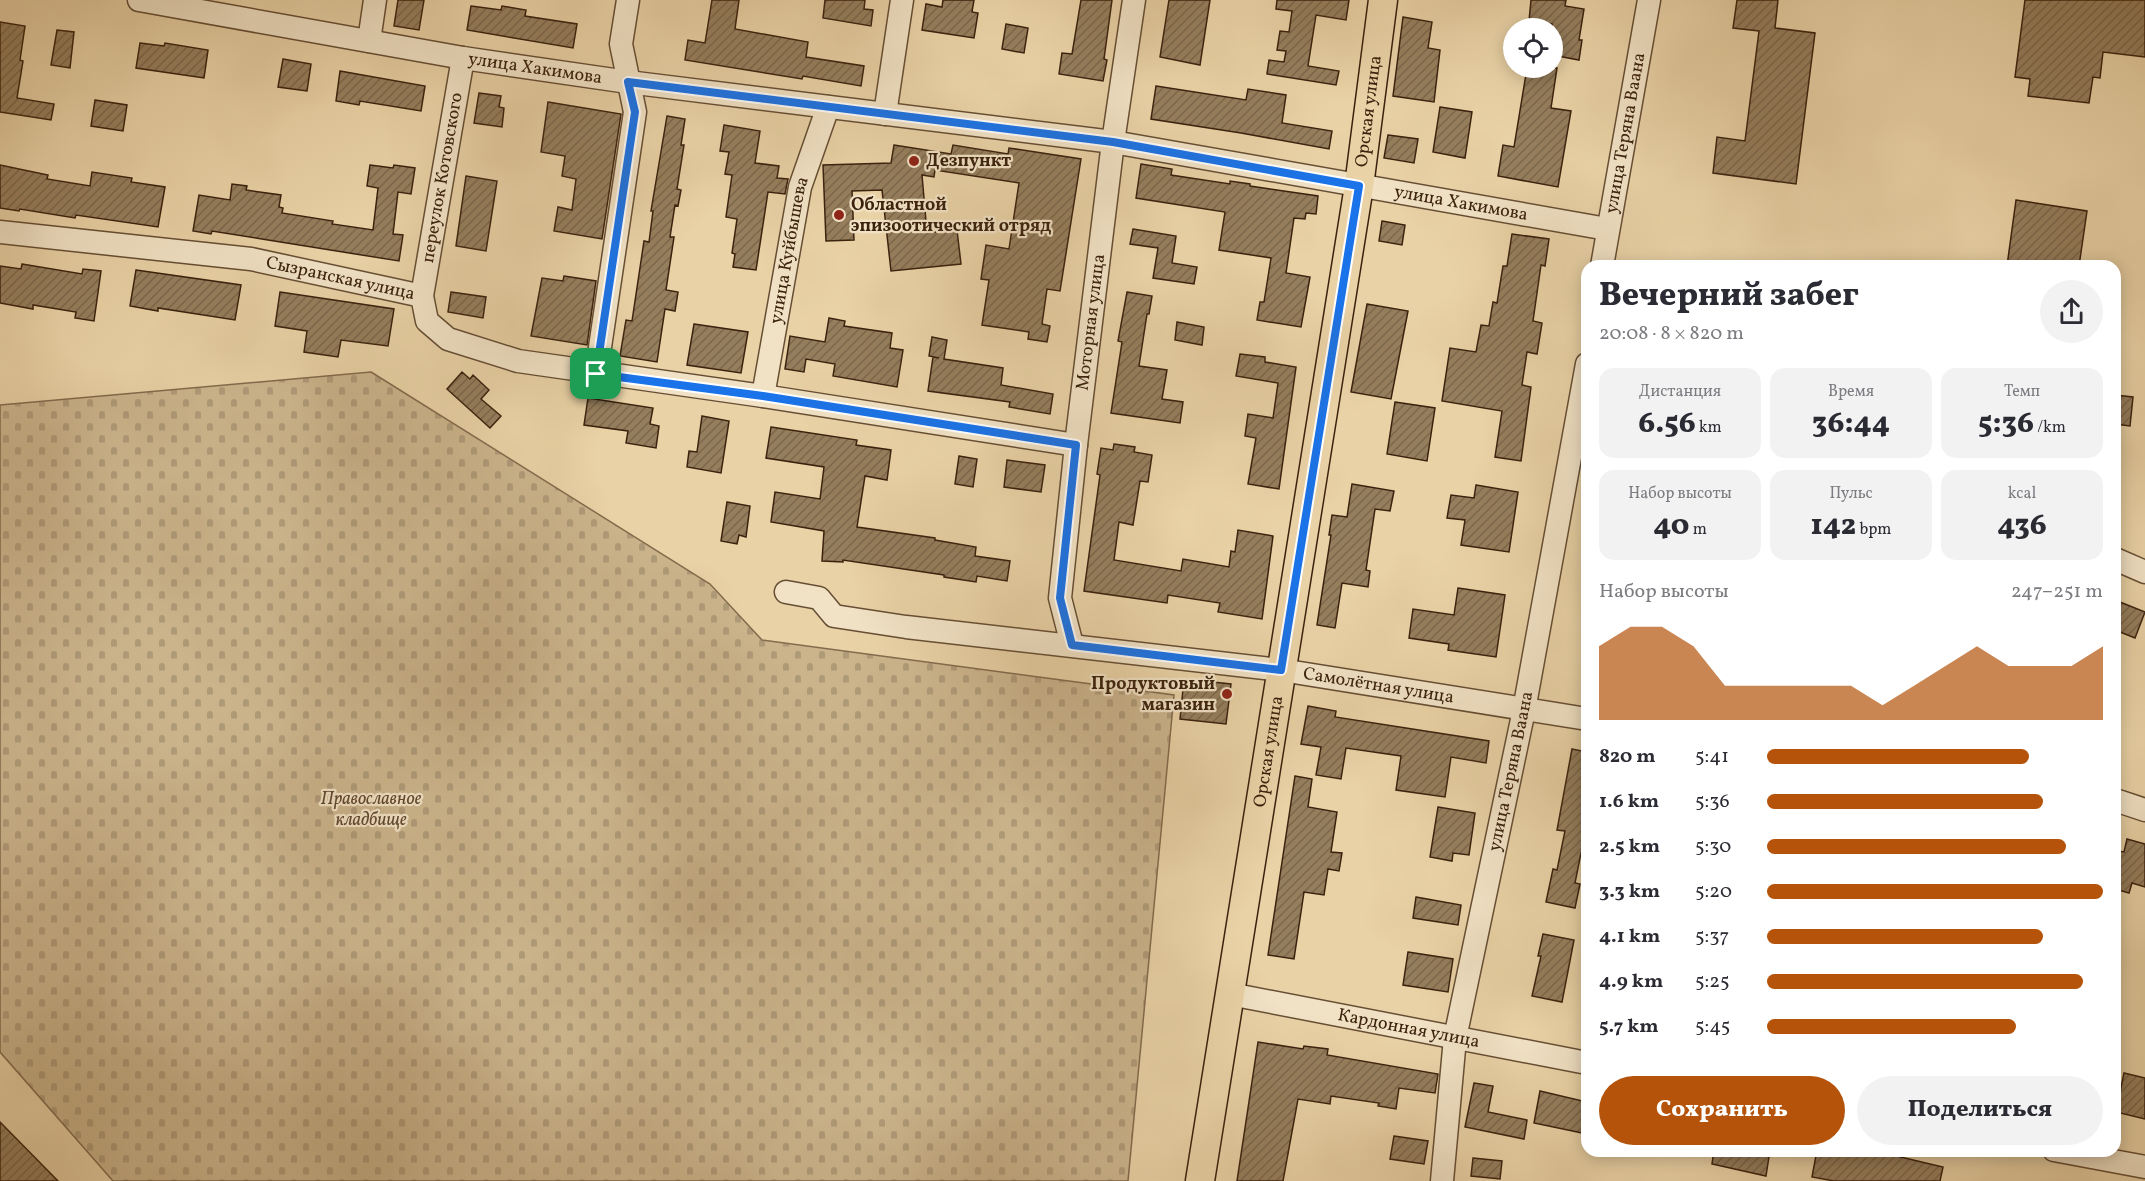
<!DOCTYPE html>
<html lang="ru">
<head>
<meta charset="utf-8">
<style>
  body { margin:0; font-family:Vollkorn,serif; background:#f2f2f3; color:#2b2b33; height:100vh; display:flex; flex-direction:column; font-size:22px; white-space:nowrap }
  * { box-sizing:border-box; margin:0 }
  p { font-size:20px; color:#7c7c81 }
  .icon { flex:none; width:33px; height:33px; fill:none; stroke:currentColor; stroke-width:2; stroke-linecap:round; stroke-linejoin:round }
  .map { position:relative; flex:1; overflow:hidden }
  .side { position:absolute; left:1581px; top:260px; width:540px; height:897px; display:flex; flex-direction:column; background:#fff; border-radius:18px; box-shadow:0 3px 15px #0003 }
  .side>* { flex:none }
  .controls { position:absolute; left:1503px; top:18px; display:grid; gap:12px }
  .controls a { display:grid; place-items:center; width:60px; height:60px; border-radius:50%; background:#fff; box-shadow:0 3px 15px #0003; font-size:30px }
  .pin { position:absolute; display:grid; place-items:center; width:51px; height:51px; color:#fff; margin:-26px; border-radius:12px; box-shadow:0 3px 9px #0006 }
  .round { display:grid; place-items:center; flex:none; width:63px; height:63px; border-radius:32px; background:#f2f2f3 }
  .overview { display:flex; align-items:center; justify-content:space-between; height:102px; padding:0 18px }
  h1 { font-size:33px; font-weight:800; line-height:45px }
  .metrics { display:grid; grid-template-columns:repeat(3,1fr); gap:9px; height:102px; padding:6px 18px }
  .metrics div { display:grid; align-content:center; border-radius:15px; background:#f2f2f3; text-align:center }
  .metrics b { font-size:30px; font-weight:800 }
  .metrics small { font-size:16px; font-weight:400 }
  .metrics p { font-size:16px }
  .chart { height:168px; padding:12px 18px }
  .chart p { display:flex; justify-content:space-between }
  .chart svg { width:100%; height:108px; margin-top:6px; fill:#b45309; opacity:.7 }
  .action { display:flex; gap:12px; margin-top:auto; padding:12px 18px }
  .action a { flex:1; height:69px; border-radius:36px; background:#b45309; color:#fff; font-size:24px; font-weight:800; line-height:69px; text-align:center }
  .action a+a { background:#f2f2f3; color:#2b2b33 }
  ul { padding:0 18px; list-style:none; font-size:20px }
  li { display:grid; grid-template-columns:96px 72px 1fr; align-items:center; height:45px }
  li i { height:15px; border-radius:8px; background:#b45309 }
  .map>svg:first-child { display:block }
  .cemetery { fill:url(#cemetery-stones); stroke:#836b4d; stroke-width:1.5 }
  .building { fill:url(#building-hatch); stroke:#3b220e; stroke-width:1.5 }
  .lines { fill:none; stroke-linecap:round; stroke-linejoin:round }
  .minor-casing { stroke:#664e34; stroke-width:25 }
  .major-casing { stroke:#3b220e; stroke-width:31 }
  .minor { stroke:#f1e2c5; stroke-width:22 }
  .major { stroke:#e9d2a6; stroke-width:28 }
  .route-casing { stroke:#fff; stroke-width:12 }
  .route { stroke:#1a73e8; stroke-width:8 }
  .poi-dot { fill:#8f2418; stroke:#f1e2c5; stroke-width:2 }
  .labels { text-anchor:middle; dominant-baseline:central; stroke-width:4.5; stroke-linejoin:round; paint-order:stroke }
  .street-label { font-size:18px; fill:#3b220e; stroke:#f1e2c5 }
  .poi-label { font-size:18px; font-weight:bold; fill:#3b220e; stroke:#f1e2c5; text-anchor:start }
  .park-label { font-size:18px; font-style:italic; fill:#5f462e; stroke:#f1e2c5 }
</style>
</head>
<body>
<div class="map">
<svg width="2145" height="1181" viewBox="0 0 2145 1181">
  <defs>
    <pattern id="cemetery-stones" width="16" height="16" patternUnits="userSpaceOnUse" patternTransform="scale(1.5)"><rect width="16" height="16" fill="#cbb48c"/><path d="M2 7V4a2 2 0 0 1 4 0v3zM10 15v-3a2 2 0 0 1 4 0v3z" fill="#af9a78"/></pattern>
    <pattern id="building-hatch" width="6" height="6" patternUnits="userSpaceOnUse" patternTransform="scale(1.5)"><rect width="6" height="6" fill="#957e5d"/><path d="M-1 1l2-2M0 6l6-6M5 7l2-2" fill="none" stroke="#7b674b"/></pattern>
  </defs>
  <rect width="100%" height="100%" fill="#e9d2a6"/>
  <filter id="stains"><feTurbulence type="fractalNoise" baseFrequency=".00333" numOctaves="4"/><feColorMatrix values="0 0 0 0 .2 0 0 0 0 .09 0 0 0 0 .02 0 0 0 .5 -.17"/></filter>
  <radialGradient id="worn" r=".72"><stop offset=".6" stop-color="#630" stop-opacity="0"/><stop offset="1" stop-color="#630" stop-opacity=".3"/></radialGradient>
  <path class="cemetery" d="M371,372L710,584L762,640L1174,695L1128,1181H113L0,1052V405Z"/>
  <path class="building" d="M398,0H424L419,30L394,26Z
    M712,0H739L735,29L808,42L806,57L864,66L861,86L803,76L802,79L685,60L688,40L705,43Z
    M825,0H865L864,9L873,10L871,26L823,18Z
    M943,0H974L972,12L978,13L974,38L922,30L926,4L942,7Z
    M1081,0H1112L1104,59L1107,60L1103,81L1059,74L1062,53L1072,54Z
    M1169,0H1210L1200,65L1160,57Z
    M1277,0H1349L1346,20L1316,15L1308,66L1339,71L1336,85L1267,74L1269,60L1284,62L1286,51L1277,50L1280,31L1289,32L1292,11L1276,9Z
    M1531,0H1566L1565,6L1584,9L1579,40H1582L1579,60L1552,55V24L1529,21Z
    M1737,0H1778L1775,28L1815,33L1796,184L1713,173L1717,137L1745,141L1759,31L1733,28Z
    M2025,0H2145V57L2103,52L2100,78L2093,77L2089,103L2028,96L2030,79L2015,77Z
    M471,6L501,10L502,6L526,10L525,16L577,24L573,48L467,30Z
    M1403,17L1432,22L1428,48L1440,50L1434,102L1393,96Z
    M0,22L25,26L20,60L23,61L17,98L54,104L51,120L0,112Z
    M1006,24L1028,28L1024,53L1002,49Z
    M57,30L74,32L70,68L51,65Z
    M140,43L164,46L165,43L208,50L204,78L136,68Z
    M283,59L311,64L307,91L278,87Z
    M1527,68H1557L1551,108L1571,111L1558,187L1498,176L1503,145L1514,147Z
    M340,71L425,86L421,111L360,101L359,105L336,101Z
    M1156,86L1246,100L1248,89L1286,95L1282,123L1332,131L1329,149L1241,133L1151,119Z
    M479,93L501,96L499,107L504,108L502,127L474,123Z
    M95,100L127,105L123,131L91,126Z
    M548,102L621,114L602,239L554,231L558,207L572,210L576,179L562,176L565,156L541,152Z
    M1440,107L1472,112L1465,158L1433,152Z
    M667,116L685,119L681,145H684L677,189L681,190L678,206L675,205L670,237H674L666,290L678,292L675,311L665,309L657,362L620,356L626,320L632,321L644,241L649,242L653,211H651Z
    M724,125L760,131L755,163L779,166L777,178L788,179L785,194L768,192L756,270L733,267L735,254L732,253L737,219L726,217L732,175L725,174L729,152L720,151Z
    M1388,135L1418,139L1414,163L1384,158Z
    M894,145L951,154L953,145L1008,154L1009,148L1081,159L1060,291L1047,289L1042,324L1050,326L1047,342L1028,339L1029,332L982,325L989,280L981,279L986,245L1009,249L1019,183L935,170L934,177L922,175L927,233L957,230L961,264L891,271L882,190L852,191L854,240L826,241L823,165L891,163Z
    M1141,164L1172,169L1171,175L1230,184V181L1250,184V186L1318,196L1316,214L1306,213L1305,219L1294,218L1286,273L1310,277L1301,327L1257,320L1260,302H1264L1271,258L1219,250L1225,212L1136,198Z
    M0,165L48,175L47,179L90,186L92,172L132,178L131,182L165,187L158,227L76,215L75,218L20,209L19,211L0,208Z
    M370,165L393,168L394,165L415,168L411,194L398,192L393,234L403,235L399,261L212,231L211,234L193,231L199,195L230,200L232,184L247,186L246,190L281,195L279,207L283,208L282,213L333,221L332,224L373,230L378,188L367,186Z
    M466,176L497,181L486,251L456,246Z
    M2016,200L2087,211L2079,266H2007Z
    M1382,221L1405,225L1402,245L1379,241Z
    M1133,229L1176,236L1172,263L1197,267L1194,284L1153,278L1158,248L1130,244Z
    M1512,234L1549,239L1545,266L1541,265L1533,321L1542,323L1537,354L1527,352L1522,385L1531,387L1521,461L1495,457L1502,411L1442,401L1450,348L1476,352L1481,325L1489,326L1493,302L1497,303L1503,266H1507Z
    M22,264L82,274L83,269L101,271L94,321L75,318L76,312L33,305V309L0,303V266L21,269Z
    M136,270L241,285L235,320L158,308V311L130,306Z
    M564,276L596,281L587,345L531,336L542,278L563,281Z
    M280,292L394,309L388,346L341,340L338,357L304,352L307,331L275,326Z
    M451,292L486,297L483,318L448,312Z
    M1127,292L1152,296L1149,314H1147L1139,366L1167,370L1162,399L1183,402L1180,423L1111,413L1122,342L1118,341Z
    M1367,304L1408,311L1391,399L1351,392Z
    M829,318L845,321L844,326L892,333L890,348L903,350L897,387L833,376L835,364L806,359L804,372L785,369L790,336L825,342Z
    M1177,322L1204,327L1202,345L1175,340Z
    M694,324L748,332L741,373L687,365Z
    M932,337L947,340L944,359L1003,368L1001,385L1053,394L1050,414L1009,407L1010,402L928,391L933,357L939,358L929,356Z
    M1240,354L1265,357V362L1296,367L1279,489L1248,484L1256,438L1245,436L1248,414L1273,418L1278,383L1236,376Z
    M462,372L470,379L473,375L489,390L481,399L501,416L490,428L447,389Z
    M2115,395L2133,397L2130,426L2115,424Z
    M588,398L653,408L650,424L659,426L656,448L626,443L628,431L584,425Z
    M1395,402L1435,408L1427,461L1387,454Z
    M702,416L729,421L721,473L687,467L689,451L697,452Z
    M771,427L857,440L856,445L891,450L887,480L865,476L857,527L935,538V540L976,547L975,556L1010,561L1007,581L977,576L976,582L944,577V575L843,560V562L822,561L824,531L771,522L775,492L820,499L824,467L766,458Z
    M1114,444L1135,447L1134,452L1152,455L1148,482L1140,481L1133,525L1119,522L1114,560L1181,571L1183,559L1229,567L1231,551L1235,552L1238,530L1273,536L1262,619L1218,612L1220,603L1168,595L1167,603L1084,591L1100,475L1097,474L1101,448L1113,450Z
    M959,456L977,459L973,487L955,484Z
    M1007,460L1045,465L1041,492L1004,487Z
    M1352,484L1394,491L1390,511L1375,509L1366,570L1370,571L1368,587L1342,583L1335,628L1317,625L1331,535H1329L1332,515L1347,517Z
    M1476,485L1518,492L1509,552L1461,545L1465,520L1447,518L1451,495L1474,498Z
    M727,502L750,506L746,537L739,535L737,544L721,541Z
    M1458,588L1505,595L1496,657L1448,650L1449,644L1409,638L1413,609L1454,615Z
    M2115,600L2145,612L2135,638L2115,630Z
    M1184,679L1231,684L1226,724L1180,719Z
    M1308,706L1336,711L1335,717L1489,741L1486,763L1451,757L1445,797L1396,790L1401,756L1346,748L1341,779L1316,775L1321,747L1301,744Z
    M1572,749L1587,752V854L1581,853L1575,883L1580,884L1575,908L1546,902L1553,869L1557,870L1565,831L1557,830Z
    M1295,776L1312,779L1308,807L1337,812L1331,852L1342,853L1339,871L1328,869L1324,895L1304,892L1294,959L1268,955Z
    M1438,807L1475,813L1469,855L1453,853L1452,861L1430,857Z
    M2127,839L2145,844V887L2132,883L2129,893L2115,889V862L2118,851L2124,852Z
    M1416,897L1461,905L1458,925L1413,918Z
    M1543,934L1574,940L1562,1002L1532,996L1541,956H1538Z
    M1408,952L1453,959L1448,992L1403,985Z
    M1258,1042L1303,1049L1304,1046L1328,1049L1327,1055L1438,1074L1435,1093L1399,1088L1396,1109L1378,1106L1379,1103L1331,1096L1330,1104L1298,1099L1283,1181H1237Z
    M2124,1073L2145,1078V1119L2116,1112Z
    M1474,1083L1493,1086L1488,1112L1527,1120L1524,1139L1465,1127Z
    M1540,1091L1587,1102V1134L1534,1123Z
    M0,1122L58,1181H0Z
    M1394,1136L1428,1141L1424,1164L1390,1159Z
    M1714,1150H1770L1766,1176L1712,1164Z
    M1817,1150H1871L1943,1167L1940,1181H1834L1812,1177Z
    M1473,1158L1502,1161L1500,1179L1471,1176Z"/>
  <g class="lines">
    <g class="minor-casing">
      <g id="minor">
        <path id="s1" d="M139,0L463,58L628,82L1113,142L1607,229"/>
        <path d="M369,41L375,0"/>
        <path d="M885,114L902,0"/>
        <path id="s2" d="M0,232L251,259L422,296L427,321L448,339L518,361L763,396L1076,445"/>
        <path id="s3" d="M1602,266L1649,0"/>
        <path id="s4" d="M422,296L463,58"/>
        <path d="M596,374L635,112L621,44L628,0"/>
        <path id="s5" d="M763,396L800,187L828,107"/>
        <path d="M2115,559L2145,572"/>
        <path id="s6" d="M786,592L819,598L834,616L906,627L1281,670L1587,719"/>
        <path id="s7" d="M1072,645L1060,598L1076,445L1113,142L1134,0"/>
        <path d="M2115,800L2145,810"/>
        <path id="s8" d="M1230,994L1587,1063"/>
        <path d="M2054,1150L2145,1167"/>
        <path id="s9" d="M1442,1181L1455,1038L1524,710L1587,364"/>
      </g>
    </g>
    <g class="major-casing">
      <g id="major">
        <path id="s10" d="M1200,1181L1359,186L1383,0"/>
      </g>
    </g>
    <use href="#minor" class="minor"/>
    <use href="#major" class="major"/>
  </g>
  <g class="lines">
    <g class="route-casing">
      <path id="route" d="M628,82L1113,142L1359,186L1281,670L1072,645L1060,598L1076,445L763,396L596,374L635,112Z"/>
    </g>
    <use href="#route" class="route"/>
  </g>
  <g class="poi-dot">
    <circle cx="914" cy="161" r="6"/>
    <circle cx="839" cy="215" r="6"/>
    <circle cx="1227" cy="694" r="6"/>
  </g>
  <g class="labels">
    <g class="street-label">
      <text stroke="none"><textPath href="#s1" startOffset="402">улица Хакимова</textPath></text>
      <text stroke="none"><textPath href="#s10" startOffset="1083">Орская улица</textPath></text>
      <text stroke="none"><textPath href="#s3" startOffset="135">улица Теряна Ваана</textPath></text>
      <text stroke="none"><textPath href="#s4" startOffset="120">переулок Котовского</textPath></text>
      <text stroke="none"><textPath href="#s1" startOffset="1338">улица Хакимова</textPath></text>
      <text stroke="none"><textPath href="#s5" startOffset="148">улица Куйбышева</textPath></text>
      <text stroke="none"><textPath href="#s2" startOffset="344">Сызранская улица</textPath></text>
      <text stroke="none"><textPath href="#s7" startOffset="326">Моторная улица</textPath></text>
      <text stroke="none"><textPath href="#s6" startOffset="606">Самолётная улица</textPath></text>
      <text stroke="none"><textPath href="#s10" startOffset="435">Орская улица</textPath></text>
      <text stroke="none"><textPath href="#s9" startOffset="416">улица Теряна Ваана</textPath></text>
      <text stroke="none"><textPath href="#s8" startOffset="182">Кардонная улица</textPath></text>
    </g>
    <g class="poi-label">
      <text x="926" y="161">Дезпункт</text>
      <text x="851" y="205">Областной<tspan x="851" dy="21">эпизоотический отряд</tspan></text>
      <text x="1215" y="684" text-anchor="end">Продуктовый<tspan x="1215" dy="21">магазин</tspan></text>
    </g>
    <g class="park-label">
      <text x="371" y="799">Православное<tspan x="371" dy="21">кладбище</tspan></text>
    </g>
  </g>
  <rect width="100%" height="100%" filter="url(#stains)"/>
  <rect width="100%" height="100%" fill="url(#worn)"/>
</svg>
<div class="controls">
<a><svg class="icon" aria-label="locate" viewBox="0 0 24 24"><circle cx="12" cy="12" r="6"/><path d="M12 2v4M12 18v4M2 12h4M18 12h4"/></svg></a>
</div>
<div class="pin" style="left:596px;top:374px;background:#1e9e55"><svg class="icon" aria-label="arrive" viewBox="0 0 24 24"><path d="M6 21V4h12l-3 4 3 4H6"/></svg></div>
<section class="side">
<div class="overview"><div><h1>Вечерний забег</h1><p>20:08 · 8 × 820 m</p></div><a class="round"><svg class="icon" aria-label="share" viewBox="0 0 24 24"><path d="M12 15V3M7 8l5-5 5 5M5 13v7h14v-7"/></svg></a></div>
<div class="metrics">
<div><p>Дистанция</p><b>6.56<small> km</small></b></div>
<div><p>Время</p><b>36:44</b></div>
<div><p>Темп</p><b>5:36<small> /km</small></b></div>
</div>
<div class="metrics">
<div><p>Набор высоты</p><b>40<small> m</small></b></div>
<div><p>Пульс</p><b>142<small> bpm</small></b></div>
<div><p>kcal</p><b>436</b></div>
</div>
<div class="chart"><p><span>Набор высоты</span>247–251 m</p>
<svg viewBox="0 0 160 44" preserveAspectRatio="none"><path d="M0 44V14L10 6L20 6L30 14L40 30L50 30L60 30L70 30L80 30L90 38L100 30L110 22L120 14L130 22L140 22L150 22L160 14V44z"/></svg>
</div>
<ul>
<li><b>820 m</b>5:41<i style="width:78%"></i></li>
<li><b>1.6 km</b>5:36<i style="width:82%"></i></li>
<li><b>2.5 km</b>5:30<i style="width:89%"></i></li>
<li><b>3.3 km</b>5:20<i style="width:100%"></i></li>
<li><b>4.1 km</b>5:37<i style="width:82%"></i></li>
<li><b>4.9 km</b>5:25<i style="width:94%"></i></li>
<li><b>5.7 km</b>5:45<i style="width:74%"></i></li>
</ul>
<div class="action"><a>Сохранить</a><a>Поделиться</a></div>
</section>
</div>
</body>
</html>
